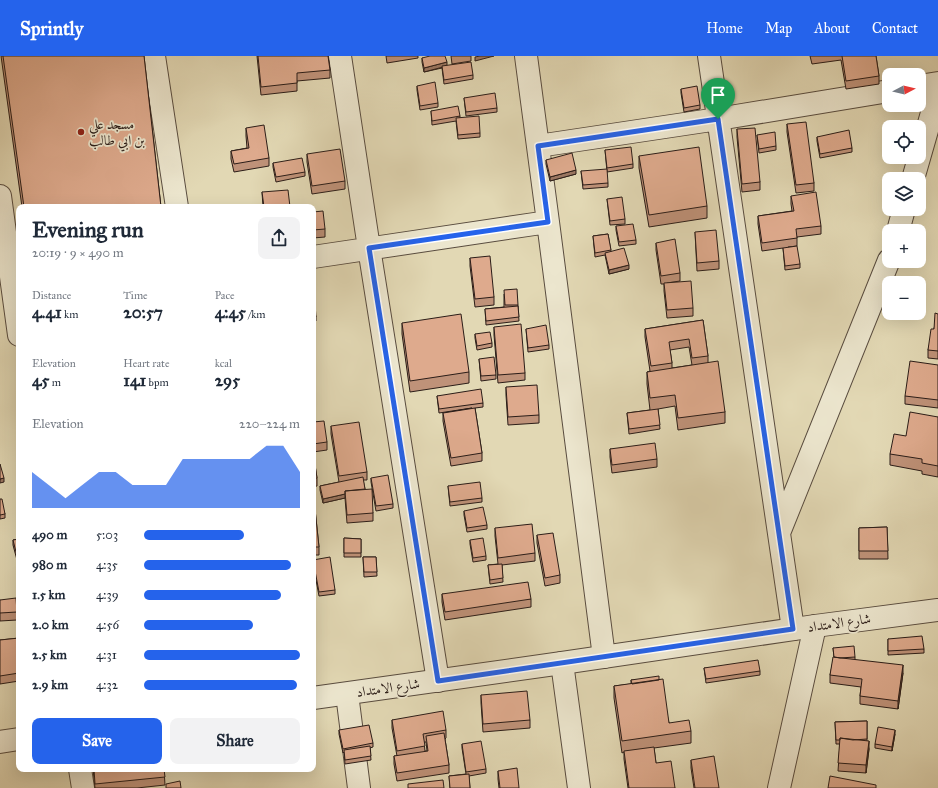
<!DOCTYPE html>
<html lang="en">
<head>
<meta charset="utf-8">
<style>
  body { margin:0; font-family:"IM FELL Great Primer",Amiri,serif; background:#f2f2f3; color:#1f2937; height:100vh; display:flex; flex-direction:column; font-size:15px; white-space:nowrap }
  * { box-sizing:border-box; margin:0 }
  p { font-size:13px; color:#747a83 }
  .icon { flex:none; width:22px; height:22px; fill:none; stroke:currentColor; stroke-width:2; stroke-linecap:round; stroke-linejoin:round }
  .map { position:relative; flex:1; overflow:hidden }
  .sheet { position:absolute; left:16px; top:148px; width:300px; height:568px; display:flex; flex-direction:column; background:#fff; border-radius:8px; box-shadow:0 4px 16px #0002 }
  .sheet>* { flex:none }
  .needle { width:26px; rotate:83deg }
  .controls { position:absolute; left:882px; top:12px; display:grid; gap:8px }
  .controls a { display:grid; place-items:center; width:44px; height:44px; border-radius:8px; background:#fff; box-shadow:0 4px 16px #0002; font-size:20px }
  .pin { position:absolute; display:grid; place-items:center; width:34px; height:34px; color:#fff; margin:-41px -17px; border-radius:50% 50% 50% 0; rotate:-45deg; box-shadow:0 0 4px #0007 }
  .pin .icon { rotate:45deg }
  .round { display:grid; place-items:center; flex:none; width:42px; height:42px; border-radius:8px; background:#f2f2f3 }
  .headline { display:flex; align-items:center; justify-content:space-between; height:68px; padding:0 16px }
  h1 { font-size:22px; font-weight:800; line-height:30px }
  .metrics { display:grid; grid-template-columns:repeat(3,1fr); gap:6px; height:68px; padding:4px 16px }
  .metrics div { display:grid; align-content:center }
  .metrics b { font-size:17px; font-weight:800 }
  .metrics small { font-size:11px; font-weight:400 }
  .metrics p { font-size:11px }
  .chart { height:112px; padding:8px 16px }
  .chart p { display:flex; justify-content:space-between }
  .chart svg { width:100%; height:72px; margin-top:4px; fill:#2563eb; opacity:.7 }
  .cta { display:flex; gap:8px; margin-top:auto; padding:8px 16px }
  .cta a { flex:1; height:46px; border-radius:8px; background:#2563eb; color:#fff; font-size:16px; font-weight:800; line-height:46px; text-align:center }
  .cta a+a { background:#f2f2f3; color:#1f2937 }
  ul { padding:0 16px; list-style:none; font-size:13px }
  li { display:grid; grid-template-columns:64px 48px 1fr; align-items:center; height:30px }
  li i { height:10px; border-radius:5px; background:#2563eb }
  header { display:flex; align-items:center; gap:24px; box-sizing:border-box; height:56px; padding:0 20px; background:#2563eb; color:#fff }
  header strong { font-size:19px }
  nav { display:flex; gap:22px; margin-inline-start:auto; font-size:14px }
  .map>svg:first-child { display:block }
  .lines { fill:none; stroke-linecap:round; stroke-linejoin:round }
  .minor-casing { stroke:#594c3f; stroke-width:24 }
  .tertiary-casing { stroke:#594c3f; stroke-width:24 }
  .minor { stroke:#ece6ce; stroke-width:22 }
  .tertiary { stroke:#ece6ce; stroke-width:22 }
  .wall { fill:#bf9279; stroke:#2b1d18; fill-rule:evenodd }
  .shaded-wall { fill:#9b7763; stroke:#2b1d18 }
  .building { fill:#deaa8d; stroke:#2b1d18 }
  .route-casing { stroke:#fff; stroke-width:8 }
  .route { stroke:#2563eb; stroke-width:5 }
  .poi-dot { fill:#8f2418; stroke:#ece6ce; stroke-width:1.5 }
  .labels { text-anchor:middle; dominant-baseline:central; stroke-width:3.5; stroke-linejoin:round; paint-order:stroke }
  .poi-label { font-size:14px; fill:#2b1d18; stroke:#ece6ce; text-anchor:start }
  .street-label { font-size:14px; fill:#2b1d18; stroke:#ece6ce }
</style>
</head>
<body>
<header>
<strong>Sprintly</strong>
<nav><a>Home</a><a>Map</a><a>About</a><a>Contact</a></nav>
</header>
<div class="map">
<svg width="938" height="732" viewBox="0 0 938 732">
  <rect width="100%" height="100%" fill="#e2d8b4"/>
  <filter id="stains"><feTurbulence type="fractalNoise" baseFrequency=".005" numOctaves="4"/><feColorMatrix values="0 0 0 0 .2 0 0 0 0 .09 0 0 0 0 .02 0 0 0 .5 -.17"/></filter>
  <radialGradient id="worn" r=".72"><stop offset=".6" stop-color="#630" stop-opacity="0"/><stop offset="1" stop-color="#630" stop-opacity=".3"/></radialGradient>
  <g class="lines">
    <g class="minor-casing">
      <path id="minor" d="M154,0L177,151
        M340,0L369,192L438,625
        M526,0L548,166L604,601
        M709,0L793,573
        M919,30L938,27
        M538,90L718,63L889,35
        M913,123L938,36
        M0,140L19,279
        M898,175L904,153
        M313,201L548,166
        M779,477L889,204
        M562,607L579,732
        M347,638L359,732
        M80,713L83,732
        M779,732L815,570"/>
    </g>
    <g class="tertiary-casing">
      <path id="tertiary" d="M313,642L562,607L815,570L938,554
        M0,686L19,683"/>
    </g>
    <use href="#minor" class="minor"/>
    <use href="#tertiary" class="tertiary"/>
  </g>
  <path class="wall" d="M1,0H144L161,151H22Z
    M257,0H328L330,14V22L297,25V35L261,39Z
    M386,0H418V2L387,7Z
    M451,0H471V5L452,8Z
    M810,0H876L879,20V28L846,33L841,4L812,8Z
    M422,2L447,10L473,19V23L444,28L442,12L424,16L422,6Z
    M417,30L438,47V51L420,54L417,34Z
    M681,33L700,49V53L684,56L681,37Z
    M464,42L497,52V56L466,60Z
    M431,55L460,60V62L480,77V81L458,83L456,65L432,69Z
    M787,68L814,127V135L796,137L787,76Z
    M246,72L269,102V110L234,116L231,103V95L247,92L246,80Z
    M737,73L760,126V134L742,136L737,81Z
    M757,79L776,90V94L759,97Z
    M817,81L852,92V96L820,102L817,85Z
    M605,94L633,108V112L607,116Z
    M307,98L345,125V133L312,138L307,106Z
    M639,100L707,150V162L649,171L639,112Z
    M546,104L576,118L550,125L546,108Z
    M273,107L305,116V120L276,126L273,111Z
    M581,115L608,127V131L583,133Z
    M262,136L290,151H263Z
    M791,140L821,170V178L797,181V190L788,191L800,208V212L785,214L783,192L762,195L758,168V160L792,155L791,148Z
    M607,143L625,163V168L610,169Z
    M313,156L325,173V181L313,182Z
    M616,170L636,184V188L619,190L616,174Z
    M695,176L719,205V213L697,215Z
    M608,178L611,195L629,213L609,218L605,199L595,201L593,180Z
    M656,187L680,217V225L667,227L693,252V260L667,262L664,235V228H661L656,194Z
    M470,202L494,241V249L475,251L470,210Z
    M504,238L518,249L519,265L486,269L485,253L504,251Z
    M313,248L316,261V265L313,266Z
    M938,258V303L928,302V294Z
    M703,264L708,300V307L725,356V367L678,374L675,350L658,353L660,373L629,378L627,357L650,354L647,328V316L650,315L645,281V273ZM689,291L692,309L672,312V307L670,294Z
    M402,267L469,316V327L410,336L402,278Z
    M494,271L525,317V324L498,327L494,279Z
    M526,273L549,289V293L528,296Z
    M475,278L492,287V291L477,294L475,282Z
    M479,303L496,319V323L481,325Z
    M938,309V352L905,348V340Z
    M506,331L539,359V367L508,369L506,339Z
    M437,340L483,347V351L475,352L482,397V405L451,410L443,365V357L472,352L439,357Z
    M938,361V421L922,418V415L890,409V398L906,380Z
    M313,366L327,386V394L313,396L317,422V430L313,431Z
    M331,370L367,416V424H363L365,433L373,457V465L347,467L345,442L323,447L320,434V430L339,426L331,378Z
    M610,393L657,403V411L612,417L610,401Z
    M371,422L393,448V452L376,455L371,426Z
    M448,430L482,442V446L450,450Z
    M313,434L319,491V499H313Z
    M0,443L5,458V462L0,463Z
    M464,455L487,469V473L467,476L464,459Z
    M887,471L888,503H859V472Z
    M495,472L535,497V505L502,509L503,526L490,528L488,509L498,508L495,480Z
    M537,479L560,519V527L545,530L537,487Z
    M344,482L361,483V501H344Z
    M19,483V504H17L13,489V484Z
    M470,484L486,500V504L473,506L470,488Z
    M363,501H376L377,520L364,521Z
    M313,504L335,534V538L319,540L313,508Z
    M442,538L531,543V551L445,564L442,546Z
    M0,544L17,556V564L0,565Z
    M19,582V625L0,628V584Z
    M888,583L924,593V597L888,599Z
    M833,592L855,601V604L903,617L898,653L860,648V640L861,631L830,627V619L834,601Z
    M704,612L760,615V619L706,627Z
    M631,624H659L669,667L691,675V687L654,692L656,707L675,732H628L624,703V696L622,697L614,642V630L631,628Z
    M481,639L530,664V672L483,676L481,647Z
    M392,664L446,674V682L445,683L449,709V717L397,725L394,708V700H397L392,672ZM424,686H426L427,695H425Z
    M867,665V685L869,693L866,717L838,715L840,688H836L835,666Z
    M339,674L373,687V691L370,692L371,704L345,708L344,696L343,697L339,678Z
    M895,678L892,695L875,692V688Z
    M462,688L486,713V717L469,720L470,732H450L449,720L466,718L462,692Z
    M691,704L719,732H694L691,712Z
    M93,713H164L165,729L137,732H95Z
    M498,715L519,732H499L498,723Z"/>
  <path class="shaded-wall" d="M480,0H494L475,5V1Z
    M447,6V10L424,16V12Z
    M576,114V118L550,125V121Z
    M629,209V213L609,218V214Z
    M4,422V426L0,427V423Z
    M345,438V442L323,447V443Z
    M17,500H19V504H17Z
    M903,609V617L898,653V645Z
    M895,674V678L892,695V691Z
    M869,685V693L866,717V709Z"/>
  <path class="building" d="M3,0H144L161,151H24Z
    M258,0H328L330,14L297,17V27L261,31Z
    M430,0H445L447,6L424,12L422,2Z
    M842,0H876L879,20L846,25Z
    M471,6L473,19L444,24L442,10Z
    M435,26L438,47L420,50L417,30Z
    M697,30L700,49L684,52L681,33Z
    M495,37L497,52L466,56L464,42Z
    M458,50L460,60L432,65L431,55Z
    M479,60L480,77L458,79L456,62Z
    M806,66L814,127L796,129L787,68Z
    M264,69L269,102L234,108L231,95L249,92L246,72Z
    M755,72L760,126L742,128L737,73Z
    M849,74L852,92L820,98L817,81Z
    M775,76L776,90L759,93L757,79Z
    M631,91L633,108L607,112L605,94Z
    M699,91L707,150L649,159L639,100Z
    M340,93L345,125L312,130L307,98Z
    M572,97L576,114L550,121L546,104Z
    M302,102L305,116L276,121L273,107Z
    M607,113L608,127L583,129L581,115Z
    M288,134L290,151H264L262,136Z
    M816,136L821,170L796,173L797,182L762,187L758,160L794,155L791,140Z
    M622,141L625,163L610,165L607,143Z
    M323,155L325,173L313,174V156Z
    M633,168L636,184L619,186L616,170Z
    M716,174L719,205L697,207L695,176Z
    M608,178L611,194L595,197L593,180Z
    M675,183L680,217L661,220L656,187Z
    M797,190L800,208L785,210L783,192Z
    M624,192L629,209L609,214L605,197Z
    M490,200L494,241L475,243L470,202Z
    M691,225L693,252L667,254L664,227Z
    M517,233L518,249H505L504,234Z
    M313,248H315L316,261L313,262Z
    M518,250L519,261L486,265L485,253Z
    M935,257L938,258V295L928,294L931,273H934Z
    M461,258L469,316L410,325L402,267Z
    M703,264L708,300L692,302L689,283L669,286L672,307L651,310L645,273Z
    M521,268L525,317L498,319L494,271Z
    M546,269L549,289L528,292L526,273Z
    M490,276L492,287L477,290L475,278Z
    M494,301L496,319L481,320L479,303Z
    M718,305L725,356L678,362L675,339L650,342L647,316Z
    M910,305L938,309V344L905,340Z
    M537,329L539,359L508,361L506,331Z
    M481,333L483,347L439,353L437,340Z
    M475,352L482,397L451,402L443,357Z
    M658,353L660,369L629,373L627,357Z
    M910,356L938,361V410L922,407V403L890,398L894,378L906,380Z
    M324,365L327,386L313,388V366Z
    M359,366L367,416L339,420L331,370Z
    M655,387L657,403L612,409L610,393Z
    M313,395L317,422L313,423Z
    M0,408L4,422L0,423Z
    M388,419L393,448L376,450L371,422Z
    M363,421L365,433L345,435V438L323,443L320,430Z
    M480,426L482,442L450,446L448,430Z
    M372,433L373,457L347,459L345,435Z
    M313,434L319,491H313Z
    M0,443H2L5,458L0,459Z
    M483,451L487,469L467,472L464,455Z
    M532,468L535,497L498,502L495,472Z
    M887,471L888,495H859V472Z
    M553,477L560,519L545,522L537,479Z
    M344,482L361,483V497H344Z
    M483,482L486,500L473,502L470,484Z
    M19,483V500H17L13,484Z
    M330,501L335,534L319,536L313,504Z
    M363,501H376L377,516H364Z
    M502,508L503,522L490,524L488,509Z
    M528,526L531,543L445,556L442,538Z
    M16,542L17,556L0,557V544Z
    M922,580L924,593L888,595V583Z
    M19,582V617L0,620V584Z
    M854,590L855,601L840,602L834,601L833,592Z
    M833,601L903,609L898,645L860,640L862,623L830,619Z
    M758,604L760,615L706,623L704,612Z
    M659,620V624L632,628L631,624Z
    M663,623L669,667L689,664L691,675L622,685L614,630Z
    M527,635L530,664L483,668L481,639Z
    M443,655L446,674L423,678L425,690L397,695L392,664Z
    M867,665V683L853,684L840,682V684H836L835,666Z
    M369,669L373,687L343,693L339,674Z
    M878,671L895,674L892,691L875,688Z
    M444,677L449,709L397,717L394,700L428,695L426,680Z
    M840,682L869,685L866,709L838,707Z
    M481,685L486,713L466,716L462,688Z
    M370,690L371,700L345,704L344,694Z
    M654,691L656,707L671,705L675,732H629L624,695Z
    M714,700L719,732H695L691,704Z
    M517,712L519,732H500L498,715Z
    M94,713H164L165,721L95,728Z
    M469,718L470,732H450L449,720Z
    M830,720L876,729V732H828Z
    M443,724L444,732H408V728Z
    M180,725L181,732H166V728Z"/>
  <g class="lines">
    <g class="route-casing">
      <path id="route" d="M718,63L793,573L438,625L369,192L548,166L538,90Z"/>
    </g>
    <use href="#route" class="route"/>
  </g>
  <circle class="poi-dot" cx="81" cy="76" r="4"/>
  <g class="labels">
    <g class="poi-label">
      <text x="89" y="68">مسجد علي<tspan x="89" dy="16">بن ابي طالب</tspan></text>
    </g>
    <g class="street-label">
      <text transform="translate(839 567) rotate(-8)">شارع الامتداد</text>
      <text transform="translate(388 632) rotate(-8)">شارع الامتداد</text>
    </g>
  </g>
  <rect width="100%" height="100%" filter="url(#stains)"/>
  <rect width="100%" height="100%" fill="url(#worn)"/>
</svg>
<div class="controls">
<a><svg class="needle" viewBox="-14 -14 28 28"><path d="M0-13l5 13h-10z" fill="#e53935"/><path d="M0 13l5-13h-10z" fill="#747a83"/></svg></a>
<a><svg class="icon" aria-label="locate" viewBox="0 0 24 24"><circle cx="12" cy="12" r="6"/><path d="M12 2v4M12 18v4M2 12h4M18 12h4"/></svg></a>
<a><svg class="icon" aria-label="layers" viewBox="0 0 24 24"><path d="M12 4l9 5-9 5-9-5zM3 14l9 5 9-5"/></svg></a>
<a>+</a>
<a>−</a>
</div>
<div class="pin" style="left:718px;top:63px;background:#1e9e55"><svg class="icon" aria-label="arrive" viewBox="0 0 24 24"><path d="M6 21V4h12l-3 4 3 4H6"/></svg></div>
<section class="sheet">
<div class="headline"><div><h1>Evening run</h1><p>20:19 · 9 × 490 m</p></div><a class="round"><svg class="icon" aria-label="share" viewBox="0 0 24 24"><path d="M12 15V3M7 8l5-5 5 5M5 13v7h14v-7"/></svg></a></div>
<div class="metrics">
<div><p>Distance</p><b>4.41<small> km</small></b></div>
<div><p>Time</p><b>20:57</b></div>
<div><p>Pace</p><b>4:45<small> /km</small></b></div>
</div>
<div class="metrics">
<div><p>Elevation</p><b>45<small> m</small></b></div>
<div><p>Heart rate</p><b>141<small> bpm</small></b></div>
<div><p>kcal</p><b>295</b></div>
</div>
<div class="chart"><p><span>Elevation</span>220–224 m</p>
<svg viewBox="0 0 160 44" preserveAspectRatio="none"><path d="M0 44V22L10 30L20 38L30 30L40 22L50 22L60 30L70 30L80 30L90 14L100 14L110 14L120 14L130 14L140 6L150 6L160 22V44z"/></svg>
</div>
<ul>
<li><b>490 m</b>5:03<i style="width:64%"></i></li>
<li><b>980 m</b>4:35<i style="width:94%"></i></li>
<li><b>1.5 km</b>4:39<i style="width:88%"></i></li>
<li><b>2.0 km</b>4:56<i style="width:70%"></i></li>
<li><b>2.5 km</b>4:31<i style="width:100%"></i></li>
<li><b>2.9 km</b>4:32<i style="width:98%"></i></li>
</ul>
<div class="cta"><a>Save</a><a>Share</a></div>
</section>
</div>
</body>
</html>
